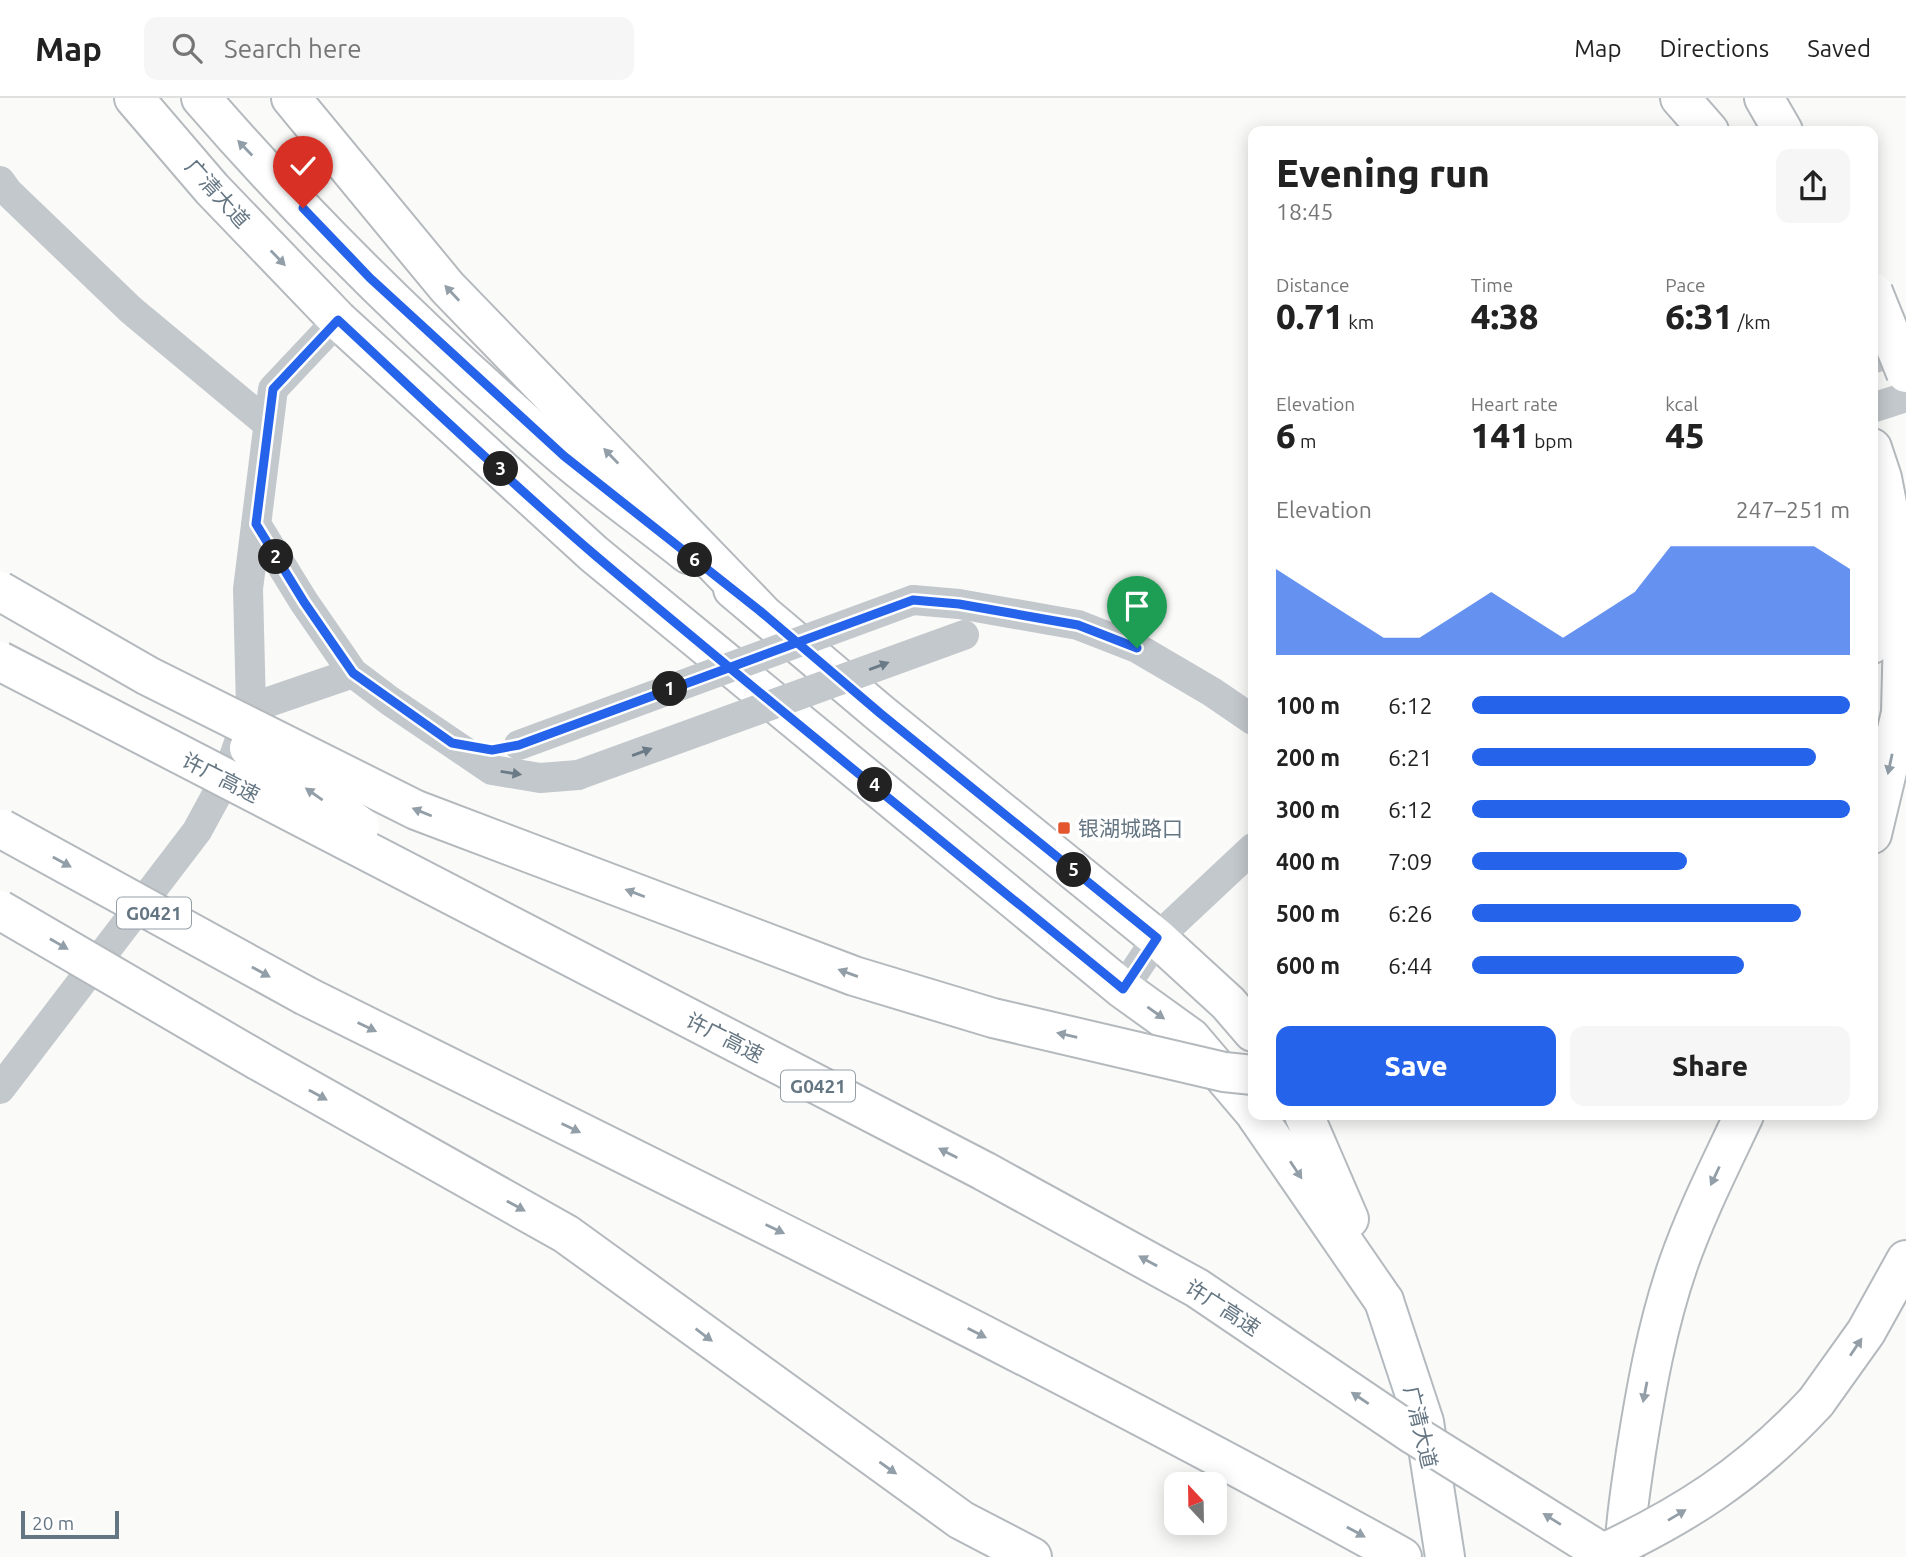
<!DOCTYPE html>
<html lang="en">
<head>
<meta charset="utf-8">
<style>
  body { margin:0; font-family:Ubuntu,"Noto Sans SC",sans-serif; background:#f6f6f6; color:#222; height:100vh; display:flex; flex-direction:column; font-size:26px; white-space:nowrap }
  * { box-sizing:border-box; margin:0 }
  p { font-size:23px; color:#767676 }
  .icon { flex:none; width:38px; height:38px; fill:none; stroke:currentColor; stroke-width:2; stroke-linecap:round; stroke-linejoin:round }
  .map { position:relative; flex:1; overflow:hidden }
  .details { position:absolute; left:1248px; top:28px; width:630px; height:994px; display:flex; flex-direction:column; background:#fff; border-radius:14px; box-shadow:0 4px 18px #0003 }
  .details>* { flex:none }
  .needle { width:46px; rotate:338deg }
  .buttons { position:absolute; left:1164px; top:1374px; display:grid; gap:14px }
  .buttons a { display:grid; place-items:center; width:63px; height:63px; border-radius:14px; background:#fff; box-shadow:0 4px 18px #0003; font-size:35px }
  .scale { position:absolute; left:21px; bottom:18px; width:98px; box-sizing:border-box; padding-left:7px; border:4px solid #657683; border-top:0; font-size:19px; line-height:24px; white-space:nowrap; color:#657683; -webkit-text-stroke:5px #fff; paint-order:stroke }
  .pin { position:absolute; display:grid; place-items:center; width:60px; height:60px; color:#fff; margin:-72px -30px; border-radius:50% 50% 50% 0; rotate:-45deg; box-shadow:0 0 7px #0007 }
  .pin .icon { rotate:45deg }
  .km { position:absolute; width:35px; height:35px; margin:-18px; border-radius:50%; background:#222; color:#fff; font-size:19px; line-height:35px; text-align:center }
  .round { display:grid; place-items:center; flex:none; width:74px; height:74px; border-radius:14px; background:#f6f6f6 }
  .overview { display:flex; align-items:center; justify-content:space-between; height:119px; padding:0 28px }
  h1 { font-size:38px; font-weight:800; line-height:52px }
  .metrics { display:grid; grid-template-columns:repeat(3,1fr); gap:10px; height:119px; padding:7px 28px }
  .metrics div { display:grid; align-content:center }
  .metrics b { font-size:35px; font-weight:800 }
  .metrics small { font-size:19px; font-weight:400 }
  .metrics p { font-size:19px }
  .chart { height:196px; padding:14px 28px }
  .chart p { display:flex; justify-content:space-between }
  .chart svg { width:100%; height:126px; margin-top:7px; fill:#2563eb; opacity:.7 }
  .primary-button { display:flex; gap:14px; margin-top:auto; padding:14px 28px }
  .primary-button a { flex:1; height:80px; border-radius:14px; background:#2563eb; color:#fff; font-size:28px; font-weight:800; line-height:80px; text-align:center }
  .primary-button a+a { background:#f6f6f6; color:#222 }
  ul { padding:0 28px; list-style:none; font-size:23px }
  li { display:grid; grid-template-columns:112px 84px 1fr; align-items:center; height:52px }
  li i { height:18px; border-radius:9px; background:#2563eb }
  header { display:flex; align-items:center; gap:42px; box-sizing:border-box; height:98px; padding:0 35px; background:#fff; border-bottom:2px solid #e0e0e0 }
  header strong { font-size:33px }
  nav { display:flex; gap:38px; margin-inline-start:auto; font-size:24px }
  .search { width:490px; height:63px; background:#f6f6f6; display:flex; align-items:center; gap:18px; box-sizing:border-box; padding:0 24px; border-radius:14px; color:#767676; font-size:26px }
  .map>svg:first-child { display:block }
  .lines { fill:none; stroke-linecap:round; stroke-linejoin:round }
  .secondary-casing { stroke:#b3babf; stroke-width:42 }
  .primary-casing { stroke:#b5babe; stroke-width:42 }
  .highway-casing { stroke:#b4b9bd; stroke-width:42 }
  .street { stroke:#c3c8cc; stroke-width:30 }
  .secondary { stroke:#fff; stroke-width:38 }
  .primary { stroke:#fff; stroke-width:38 }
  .highway { stroke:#fff; stroke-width:38 }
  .highway-bridge-casing { stroke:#b4b9bd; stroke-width:42; stroke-linecap:butt }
  .street-bridge { stroke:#c3c8cc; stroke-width:30 }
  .highway-bridge { stroke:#fff; stroke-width:38 }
  .oneway { fill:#939fa8 }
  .oneway2 { fill:#6a7a87 }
  .route-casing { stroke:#fff; stroke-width:14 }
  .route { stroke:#2563eb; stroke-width:9 }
  .poi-dot { fill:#e4572e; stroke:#fff; stroke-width:2.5 }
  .labels { text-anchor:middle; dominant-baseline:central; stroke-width:7; stroke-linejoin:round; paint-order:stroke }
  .shield { fill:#fff; stroke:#939fa8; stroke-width:2 }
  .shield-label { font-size:19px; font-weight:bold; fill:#657683 }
  .street-label { font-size:21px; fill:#657683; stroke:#fff }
  .poi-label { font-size:21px; fill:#657683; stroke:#fff; text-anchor:start }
</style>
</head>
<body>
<header>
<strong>Map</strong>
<div class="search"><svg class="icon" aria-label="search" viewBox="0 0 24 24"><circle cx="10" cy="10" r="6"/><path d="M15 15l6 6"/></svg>Search here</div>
<nav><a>Map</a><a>Directions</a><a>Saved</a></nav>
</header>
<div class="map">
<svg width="1906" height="1459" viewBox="0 0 1906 1459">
  <rect width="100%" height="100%" fill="#fafaf8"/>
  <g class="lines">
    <g class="secondary-casing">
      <path id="secondary" d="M1384,1203L1424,1324L1445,1459"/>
    </g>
    <g class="primary-casing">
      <path id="primary" d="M134,0L212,91L338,222L594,456L1123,891L1191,940L1253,1013
        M201,0C311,127 436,248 563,358C603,392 647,423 688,456
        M733,491L881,616L1157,840L1228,905L1253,934
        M1256,1017L1384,1203
        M1304,1017L1349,1121"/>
    </g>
    <g class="highway-casing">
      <path id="highway" d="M291,0L447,189L760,513
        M1680,0L1709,33
        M1764,0L1783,33
        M1872,350L1882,380L1904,493L1901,615L1872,736
        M1872,546L1880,452
        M306,898C673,1081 1043,1260 1402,1459
        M259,963L566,1136L961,1422L1032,1459
        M1816,1304L1866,1234L1906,1162
        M1624,1459C1625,1423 1631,1389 1636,1354C1646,1291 1657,1228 1678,1167C1696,1115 1721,1066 1744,1017"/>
    </g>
    <path class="street" d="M0,83L8,94L131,212L268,326
      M1872,261L1906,248
      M1872,310L1906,299
      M256,426L304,504L353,575L390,603L492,672L540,680L578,677
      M913,502L959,506L1078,527L1137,550L1212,594L1253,622
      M251,610L353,575
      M1123,891L1157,840L1253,750
      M0,991L197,733L228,676L251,610L248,491L273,291L338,222"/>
    <use href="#secondary" class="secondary"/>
    <use href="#primary" class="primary"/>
    <use href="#highway" class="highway"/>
    <g class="highway-bridge-casing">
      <path id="highway-bridge" d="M1873,194L1906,275
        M0,493L148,578L416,712L854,878L993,920L1224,974L1253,977
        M0,563L984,1073L1197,1190L1414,1337L1609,1459
        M249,650L360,728
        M2,731L306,898
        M0,812L259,963
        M1595,1459C1684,1418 1748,1377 1816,1304"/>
    </g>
    <path class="street-bridge" d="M519,647L913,502
      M578,677L964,537"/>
    <use href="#highway-bridge" class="highway-bridge"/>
  </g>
  <defs><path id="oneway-solid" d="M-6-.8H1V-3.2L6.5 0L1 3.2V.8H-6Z" transform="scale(1.75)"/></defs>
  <g class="oneway">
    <use href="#oneway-solid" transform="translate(245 50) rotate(-134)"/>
    <use href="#oneway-solid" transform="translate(278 160) rotate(46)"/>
    <use href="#oneway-solid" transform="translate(452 195) rotate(-133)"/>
    <use href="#oneway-solid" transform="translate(611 358) rotate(-134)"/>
    <use href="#oneway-solid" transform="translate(1890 666) rotate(102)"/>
    <use href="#oneway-solid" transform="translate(314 696) rotate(-145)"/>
    <use href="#oneway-solid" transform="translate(422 714) rotate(-158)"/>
    <use href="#oneway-solid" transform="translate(62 764) rotate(29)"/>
    <use href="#oneway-solid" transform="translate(635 795) rotate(-159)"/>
    <use href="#oneway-solid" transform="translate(59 846) rotate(30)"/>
    <use href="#oneway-solid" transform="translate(261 874) rotate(29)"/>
    <use href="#oneway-solid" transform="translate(848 875) rotate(-160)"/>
    <use href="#oneway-solid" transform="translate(1156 915) rotate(35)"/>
    <use href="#oneway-solid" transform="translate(367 929) rotate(26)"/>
    <use href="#oneway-solid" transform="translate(1067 937) rotate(-167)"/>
    <use href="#oneway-solid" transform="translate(318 997) rotate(29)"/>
    <use href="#oneway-solid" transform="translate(571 1030) rotate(26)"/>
    <use href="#oneway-solid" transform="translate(948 1055) rotate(-153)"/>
    <use href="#oneway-solid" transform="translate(1296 1072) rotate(56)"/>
    <use href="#oneway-solid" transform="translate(1715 1078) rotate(115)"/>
    <use href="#oneway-solid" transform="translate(516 1108) rotate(29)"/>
    <use href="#oneway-solid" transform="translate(775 1131) rotate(26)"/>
    <use href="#oneway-solid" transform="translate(1148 1163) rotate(-151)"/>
    <use href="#oneway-solid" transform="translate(977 1235) rotate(27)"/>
    <use href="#oneway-solid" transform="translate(704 1237) rotate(37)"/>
    <use href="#oneway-solid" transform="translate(1856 1249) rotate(-56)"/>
    <use href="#oneway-solid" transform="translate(1645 1294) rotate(101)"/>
    <use href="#oneway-solid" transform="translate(1360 1300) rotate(-146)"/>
    <use href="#oneway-solid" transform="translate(888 1370) rotate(35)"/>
    <use href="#oneway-solid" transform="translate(1677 1417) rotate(-31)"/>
    <use href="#oneway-solid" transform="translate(1552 1421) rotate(-148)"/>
    <use href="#oneway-solid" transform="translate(1356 1434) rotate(29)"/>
  </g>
  <g class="oneway2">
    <use href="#oneway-solid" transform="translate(879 568) rotate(-20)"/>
    <use href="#oneway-solid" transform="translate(642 654) rotate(-20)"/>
    <use href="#oneway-solid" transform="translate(511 675) rotate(9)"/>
  </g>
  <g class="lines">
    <g class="route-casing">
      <path id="route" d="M303,110L370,180L564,358L760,513L881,616L1157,840L1123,891C947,747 769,605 596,458C507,382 423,301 338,222L273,291L256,426L304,504L353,575L452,645L492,652L519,647L913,502L959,506L1078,527L1137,550"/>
    </g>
    <use href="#route" class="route"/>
  </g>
  <rect class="poi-dot" x="1057" y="723" width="14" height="14" rx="3.5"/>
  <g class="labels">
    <g class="shield">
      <rect x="117" y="799.5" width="74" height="31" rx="5"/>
      <rect x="781" y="972.5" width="74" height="31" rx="5"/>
    </g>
    <g class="shield-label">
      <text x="154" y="815">G0421</text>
      <text x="818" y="988">G0421</text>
    </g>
    <g class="street-label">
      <text transform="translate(218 95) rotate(48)">广清大道</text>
      <text transform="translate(221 679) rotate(27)">许广高速</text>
      <text transform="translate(725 939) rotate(27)">许广高速</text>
      <text transform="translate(1223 1209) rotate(33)">许广高速</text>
      <text transform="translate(1421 1329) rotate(77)">广清大道</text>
    </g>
    <g class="poi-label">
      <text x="1078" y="730">银湖城路口</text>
    </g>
  </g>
</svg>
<div class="buttons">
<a><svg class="needle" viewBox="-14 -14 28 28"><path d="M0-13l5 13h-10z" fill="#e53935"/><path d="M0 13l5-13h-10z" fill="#767676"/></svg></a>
</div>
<div class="scale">20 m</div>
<div class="pin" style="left:1137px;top:550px;background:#1e9e55"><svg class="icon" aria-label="arrive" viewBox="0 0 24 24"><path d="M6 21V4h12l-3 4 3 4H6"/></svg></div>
<div class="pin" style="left:303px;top:110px;background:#d93025"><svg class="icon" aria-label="check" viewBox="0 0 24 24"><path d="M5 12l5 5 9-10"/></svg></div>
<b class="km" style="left:670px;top:591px">1</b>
<b class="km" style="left:276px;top:459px">2</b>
<b class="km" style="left:501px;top:371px">3</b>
<b class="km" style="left:875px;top:687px">4</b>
<b class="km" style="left:1074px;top:772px">5</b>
<b class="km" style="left:695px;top:462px">6</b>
<section class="details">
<div class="overview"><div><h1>Evening run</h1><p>18:45</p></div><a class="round"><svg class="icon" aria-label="share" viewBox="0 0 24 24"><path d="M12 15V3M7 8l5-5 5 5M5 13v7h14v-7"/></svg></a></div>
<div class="metrics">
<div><p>Distance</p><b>0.71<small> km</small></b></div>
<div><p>Time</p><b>4:38</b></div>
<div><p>Pace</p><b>6:31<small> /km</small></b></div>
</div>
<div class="metrics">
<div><p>Elevation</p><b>6<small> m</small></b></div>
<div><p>Heart rate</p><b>141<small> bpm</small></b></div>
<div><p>kcal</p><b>45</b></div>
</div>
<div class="chart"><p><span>Elevation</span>247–251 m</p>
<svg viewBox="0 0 160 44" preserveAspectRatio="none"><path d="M0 44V14L10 22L20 30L30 38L40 38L50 30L60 22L70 30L80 38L90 30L100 22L110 6L120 6L130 6L140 6L150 6L160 14V44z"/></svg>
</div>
<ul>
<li><b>100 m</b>6:12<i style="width:100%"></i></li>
<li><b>200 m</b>6:21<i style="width:91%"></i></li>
<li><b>300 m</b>6:12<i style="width:100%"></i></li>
<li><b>400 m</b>7:09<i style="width:57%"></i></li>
<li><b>500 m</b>6:26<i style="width:87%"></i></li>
<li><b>600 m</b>6:44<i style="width:72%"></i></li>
</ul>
<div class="primary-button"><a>Save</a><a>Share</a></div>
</section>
</div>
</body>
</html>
